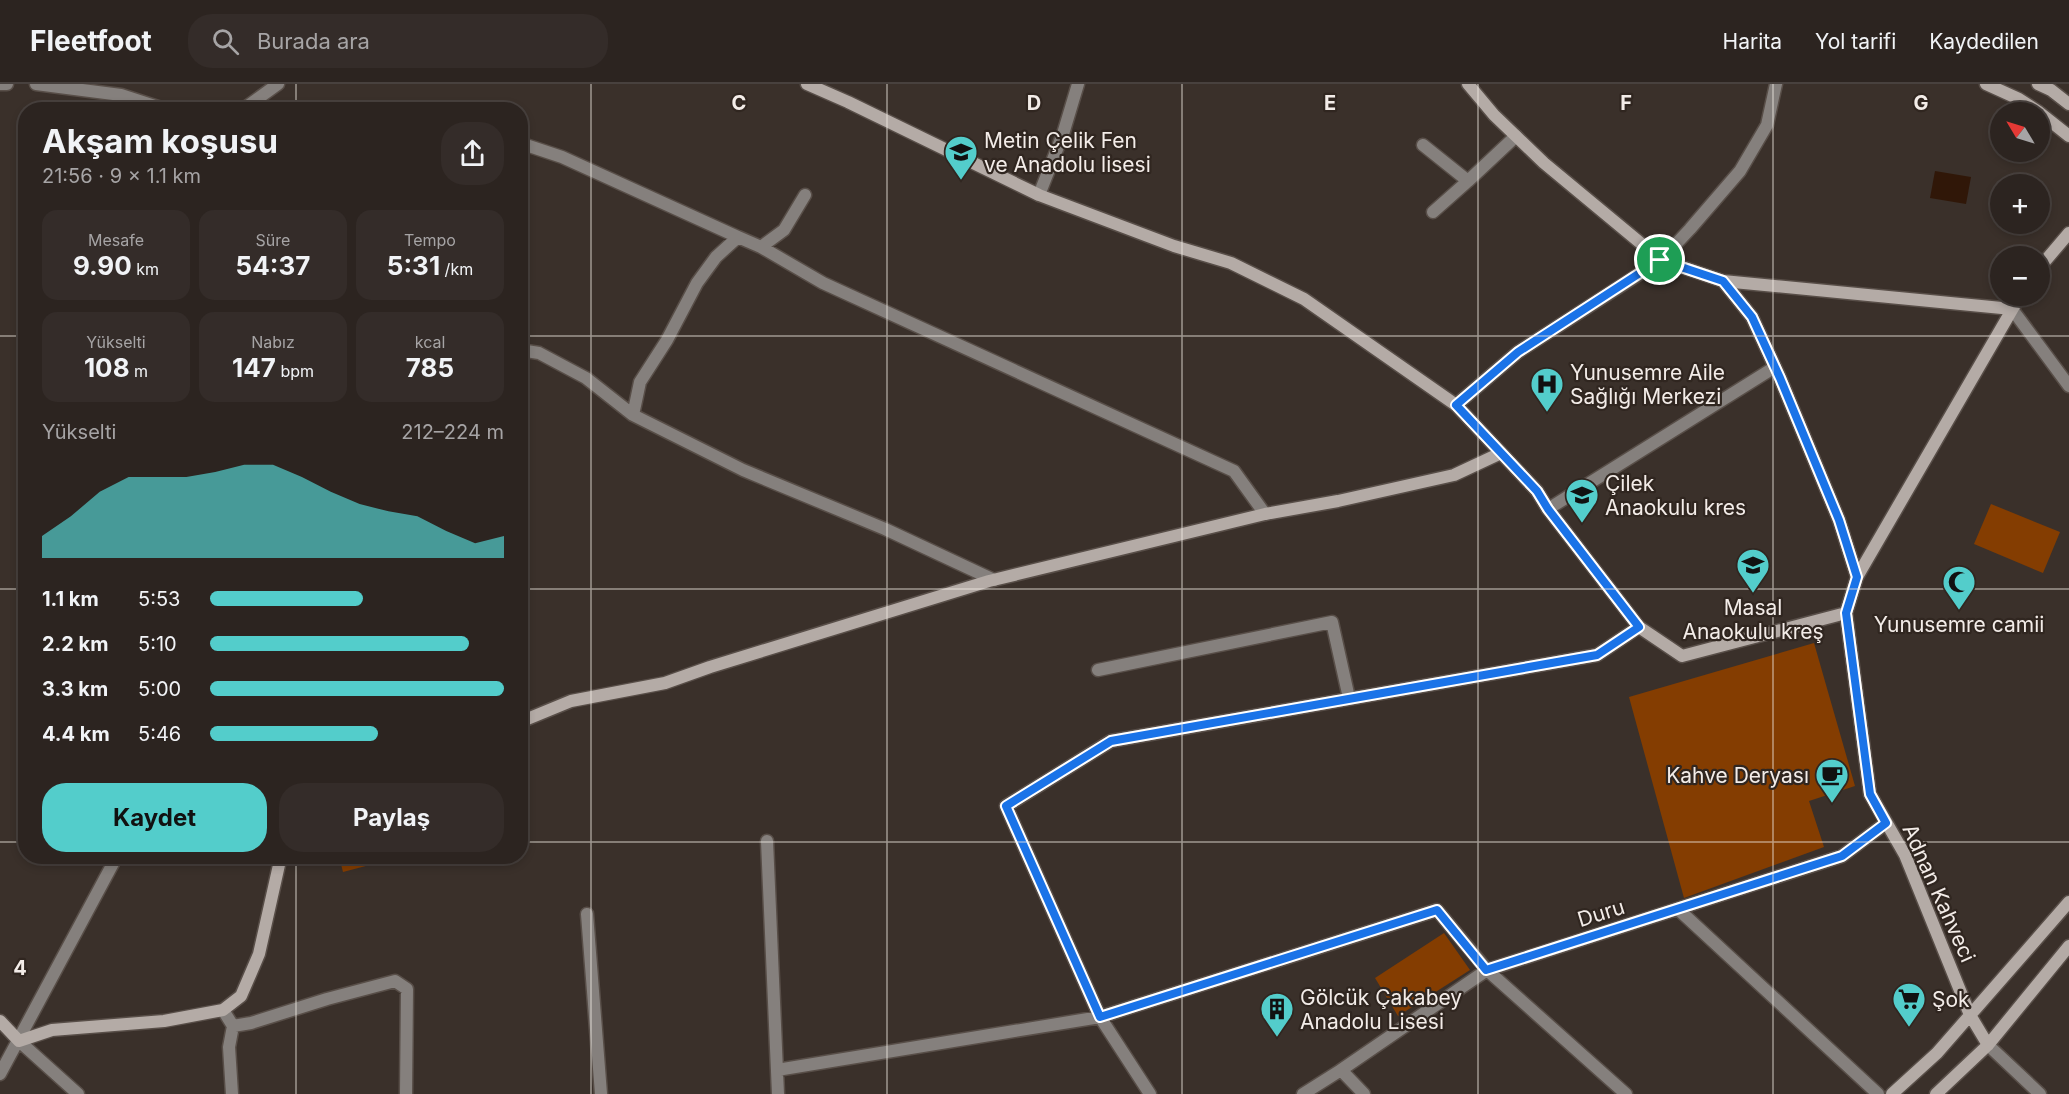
<!DOCTYPE html>
<html lang="tr">
<head>
<meta charset="utf-8">
<style>
  body { margin:0; font-family:Inter,sans-serif; background:#342c29; color:#f1f3f6; height:100vh; display:flex; flex-direction:column; font-size:22px; white-space:nowrap }
  * { box-sizing:border-box; margin:0 }
  p { font-size:20px; color:#a6a4a5 }
  .icon { flex:none; width:33px; height:33px; fill:none; stroke:currentColor; stroke-width:2; stroke-linecap:round; stroke-linejoin:round }
  .map { position:relative; flex:1; overflow:hidden }
  .panel { position:absolute; left:18px; top:18px; width:510px; height:762px; display:flex; flex-direction:column; background:#2c2420; border-radius:24px; box-shadow:0 3px 9px #0003,0 0 0 2px #48413e }
  .panel>* { flex:none }
  .needle { width:39px; rotate:308deg }
  .buttons { position:absolute; left:1990px; top:18px; display:grid; gap:12px }
  .buttons a { display:grid; place-items:center; width:60px; height:60px; border-radius:50%; background:#2c2420; box-shadow:0 3px 9px #0003,0 0 0 2px #48413e; font-size:30px }
  .pin { position:absolute; display:grid; place-items:center; width:51px; height:51px; color:#fff; margin:-26px; border:3px solid #fff; border-radius:50%; box-shadow:0 2px 6px #0007 }
  .round { display:grid; place-items:center; flex:none; width:63px; height:63px; border-radius:24px; background:#342c29 }
  .head { display:flex; align-items:center; justify-content:space-between; height:102px; padding:0 24px }
  h1 { font-size:33px; font-weight:700; line-height:45px }
  .metrics { display:grid; grid-template-columns:repeat(3,1fr); gap:9px; height:102px; padding:6px 24px }
  .metrics div { display:grid; align-content:center; border-radius:15px; background:#342c29; text-align:center }
  .metrics b { font-size:26px; font-weight:700 }
  .metrics small { font-size:16px; font-weight:400 }
  .metrics p { font-size:16px }
  .chart { height:168px; padding:12px 24px }
  .chart p { display:flex; justify-content:space-between }
  .chart svg { width:100%; height:108px; margin-top:6px; fill:#53cdcb; opacity:.7 }
  .action { display:flex; gap:12px; margin-top:auto; padding:12px 24px }
  .action a { flex:1; height:69px; border-radius:24px; background:#53cdcb; color:#111; font-size:24px; font-weight:700; line-height:69px; text-align:center }
  .action a+a { background:#342c29; color:#f1f3f6 }
  ul { padding:0 24px; list-style:none; font-size:20px }
  li { display:grid; grid-template-columns:96px 72px 1fr; align-items:center; height:45px }
  li i { height:15px; border-radius:8px; background:#53cdcb }
  header { display:flex; align-items:center; gap:36px; box-sizing:border-box; height:84px; padding:0 30px; background:#2c2420; border-bottom:2px solid #48413e }
  header strong { font-size:28px }
  nav { display:flex; gap:33px; margin-inline-start:auto; font-size:21px }
  .search { width:420px; height:54px; background:#342c29; display:flex; align-items:center; gap:15px; box-sizing:border-box; padding:0 21px; border-radius:24px; color:#a6a4a5; font-size:22px }
  .map>svg:first-child { display:block }
  .green { fill:#843d01 }
  .water { fill:#301708 }
  .lines { fill:none; stroke-linecap:round; stroke-linejoin:round }
  .street-casing { stroke:#584e48; stroke-width:15 }
  .secondary-casing { stroke:#584e48; stroke-width:15 }
  .street { stroke:#85807d; stroke-width:12 }
  .secondary { stroke:#b4aba6; stroke-width:12 }
  .route-casing { stroke:#fff; stroke-width:12 }
  .route { stroke:#1a73e8; stroke-width:8 }
  .grid { fill:none; stroke:#f3ece8; stroke-width:1.5; stroke-opacity:0.55 }
  .labels { text-anchor:middle; dominant-baseline:central; stroke-width:4.5; stroke-linejoin:round; paint-order:stroke }
  .poi-label { font-size:21px; fill:#f3ece8; stroke:#302620; text-anchor:start }
  .street-label { font-size:21px; fill:#f3ece8; stroke:#302620 }
  .grid-label { font-size:20px; text-anchor:middle; font-weight:bold; fill:#f3ece8; stroke:#302620; stroke-width:4.5; stroke-linejoin:round; paint-order:stroke }
</style>
</head>
<body>
<header>
<strong>Fleetfoot</strong>
<div class="search"><svg class="icon" aria-label="search" viewBox="0 0 24 24"><circle cx="10" cy="10" r="6"/><path d="M15 15l6 6"/></svg>Burada ara</div>
<nav><a>Harita</a><a>Yol tarifi</a><a>Kaydedilen</a></nav>
</header>
<div class="map">
<svg width="2069" height="1010" viewBox="0 0 2069 1010">
  <rect width="100%" height="100%" fill="#3a302a"/>
  <path class="green" d="M1991,420L2060,448L2043,489L1974,460Z
    M1814,559L1855,702L1809,717L1824,763L1684,814L1629,613Z
    M339,772H400V773L343,788Z
    M1444,849L1470,886L1398,932L1375,894Z"/>
  <path class="water" d="M1935,87L1971,93L1966,120L1930,114Z"/>
  <g class="lines">
    <g class="street-casing">
      <path id="street" d="M0,0H7
        M36,0L121,11L167,26
        M242,26L278,0
        M520,59L562,73L738,153
        M1423,61L1468,97L1516,52
        M1039,111L1063,50L1078,0
        M1433,128L1468,97
        M761,163L784,146L805,111
        M2012,225L2069,302
        M520,266L539,269L586,294L633,331L743,386L885,445L994,496
        M1456,321L1518,268L1661,176L1690,145L1740,87L1767,41L1776,0
        M633,331L640,298L667,256L697,199L716,173L738,153L761,163L823,199L1234,387L1265,430
        M1548,425L1775,283
        M1098,586L1332,538L1349,614
        M767,757L778,1010
        M1679,826L1878,1010
        M587,830L601,1010
        M223,926L233,942L229,963L232,1010
        M233,942L251,939L327,915L395,897L407,905L406,1010
        M19,957L78,1010
        M1988,961L2040,1010
        M777,986L1100,933L1437,826L1487,886L1626,1010
        M0,990L117,772
        M1150,1010L1100,933L1006,722L1111,657L1597,571L1639,543
        M1303,1010L1341,986
        M1364,1010L1341,986L1487,886L1842,772L1886,739"/>
    </g>
    <g class="secondary-casing">
      <path id="secondary" d="M807,0L848,18L1039,111L1174,162L1231,179L1304,215L1456,321L1537,407L1548,425L1639,543L1682,572L1846,529
        M1468,0L1494,31L1544,79L1661,176L1723,197L2012,225
        M1986,0L2019,15L2039,28
        M2038,0L2051,6L2069,20
        M2040,29L2069,52
        M2040,183L2069,149
        M1723,197L1752,233L1780,294L1839,436L1857,493
        M520,638L571,617L665,599L710,583L989,497L1265,430L1338,417L1454,391L1501,369
        M0,937L19,957L52,946L164,937L223,926L241,912L259,870L281,772
        M1988,961L1970,931L1905,771L1870,710L1846,529L1857,493L2020,212
        M1892,1010L1937,969L2069,818
        M1936,1010L1988,961L2069,862"/>
    </g>
    <use href="#street" class="street"/>
    <use href="#secondary" class="secondary"/>
  </g>
  <g class="lines">
    <g class="route-casing">
      <path id="route" d="M1660,176L1723,197L1752,233L1780,294L1839,436L1857,493L1846,529L1870,710L1886,739L1842,772L1486,886L1437,826L1100,933L1006,722L1111,657L1597,571L1639,543L1548,425L1537,407L1456,321L1518,268Z"/>
    </g>
    <use href="#route" class="route"/>
  </g>
  <path class="grid" d="M296,0V26M591,0V1010M887,0V1010M1182,0V1010M1478,0V1010M1773,0V1010M0,252H26M520,252H2069M0,505H26M520,505H2069M0,758H26M520,758H2069M296,772V1010"/>
  <defs>
    <g id="school-pin" transform="scale(1.725)"><path d="M0 17L-7.5 6A9.5 9.5 0 1 1 7.5 6Z" fill="#53cdcb" stroke="#302620"/><path d="M0-5L7-2L0 1L-7-2ZM-4 1L0 2.5L4 1V4Q0 6-4 4Z" fill="#111"/></g>
    <g id="hospital-pin" transform="scale(1.725)"><path d="M0 17L-7.5 6A9.5 9.5 0 1 1 7.5 6Z" fill="#53cdcb" stroke="#302620"/><path d="M-5-5h3v3.5h4V-5h3V5h-3V1.5h-4V5h-3Z" fill="#111"/></g>
    <g id="mosque-pin" transform="scale(1.725)"><path d="M0 17L-7.5 6A9.5 9.5 0 1 1 7.5 6Z" fill="#53cdcb" stroke="#302620"/><path d="M3.5-4.9A6 6 0 1 0 3.5 4.9A5 5 0 1 1 3.5-4.9Z" fill="#111"/></g>
    <g id="cafe-pin" transform="scale(1.725)"><path d="M0 17L-7.5 6A9.5 9.5 0 1 1 7.5 6Z" fill="#53cdcb" stroke="#302620"/><path d="M-5.5-4.5H6V0H3Q3 3.5 0 3.5H-2.5Q-5.5 3.5-5.5 0ZM3-3.2v2h1.7v-2ZM-6 4.5H4V6H-6Z" fill="#111"/></g>
    <g id="supermarket-pin" transform="scale(1.725)"><path d="M0 17L-7.5 6A9.5 9.5 0 1 1 7.5 6Z" fill="#53cdcb" stroke="#302620"/><path d="M-6-5.5h2.5l.6 2H6L4.5 2H-2.5L-4.4-4H-6ZM-1.5 3.2a1.3 1.3 0 1 0 .1 0ZM3 3.2a1.3 1.3 0 1 0 .1 0Z" fill="#111"/></g>
    <g id="building-pin" transform="scale(1.725)"><path d="M0 17L-7.5 6A9.5 9.5 0 1 1 7.5 6Z" fill="#53cdcb" stroke="#302620"/><path d="M-4-6H4V6H1V3H-1V6H-4ZM-2.5-4.3h1.7v1.8h-1.7ZM.8-4.3h1.7v1.8H.8ZM-2.5-1h1.7V.8h-1.7ZM.8-1h1.7V.8H.8Z" fill="#111"/></g>
  </defs>
  <g fill-rule="evenodd">
    <use href="#school-pin" x="961" y="68"/>
    <use href="#hospital-pin" x="1547" y="300"/>
    <use href="#school-pin" x="1582" y="411"/>
    <use href="#school-pin" x="1753" y="481"/>
    <use href="#mosque-pin" x="1959" y="498"/>
    <use href="#cafe-pin" x="1832" y="691"/>
    <use href="#supermarket-pin" x="1909" y="915"/>
    <use href="#building-pin" x="1277" y="925"/>
  </g>
  <g class="labels">
    <g class="poi-label">
      <text x="984" y="56">Metin Çelik Fen<tspan x="984" dy="24">ve Anadolu lisesi</tspan></text>
      <text x="1570" y="288">Yunusemre Aile<tspan x="1570" dy="24">Sağlığı Merkezi</tspan></text>
      <text x="1605" y="399">Çilek<tspan x="1605" dy="24">Anaokulu kres</tspan></text>
      <text x="1753" y="523" text-anchor="middle">Masal<tspan x="1753" dy="24">Anaokulu kreş</tspan></text>
      <text x="1959" y="540" text-anchor="middle">Yunusemre camii</text>
      <text x="1809" y="691" text-anchor="end">Kahve Deryası</text>
      <text x="1300" y="913">Gölcük Çakabey<tspan x="1300" dy="24">Anadolu Lisesi</tspan></text>
      <text x="1932" y="915">Şok</text>
    </g>
    <g class="street-label">
      <text transform="translate(1939 809) rotate(66)">Adnan Kahveci</text>
      <text transform="translate(1601 829) rotate(-17)">Duru</text>
    </g>
  </g>
  <g class="grid-label">
    <text x="739" y="26">C</text>
    <text x="1034" y="26">D</text>
    <text x="1330" y="26">E</text>
    <text x="1626" y="26">F</text>
    <text x="1921" y="26">G</text>
    <text x="20" y="891">4</text>
  </g>
</svg>
<div class="buttons">
<a><svg class="needle" viewBox="-14 -14 28 28"><path d="M0-13l5 13h-10z" fill="#e53935"/><path d="M0 13l5-13h-10z" fill="#a6a4a5"/></svg></a>
<a>+</a>
<a>−</a>
</div>
<div class="pin" style="left:1660px;top:176px;background:#1e9e55"><svg class="icon" aria-label="arrive" viewBox="0 0 24 24"><path d="M6 21V4h12l-3 4 3 4H6"/></svg></div>
<section class="panel">
<div class="head"><div><h1>Akşam koşusu</h1><p>21:56 · 9 × 1.1 km</p></div><a class="round"><svg class="icon" aria-label="share" viewBox="0 0 24 24"><path d="M12 15V3M7 8l5-5 5 5M5 13v7h14v-7"/></svg></a></div>
<div class="metrics">
<div><p>Mesafe</p><b>9.90<small> km</small></b></div>
<div><p>Süre</p><b>54:37</b></div>
<div><p>Tempo</p><b>5:31<small> /km</small></b></div>
</div>
<div class="metrics">
<div><p>Yükselti</p><b>108<small> m</small></b></div>
<div><p>Nabız</p><b>147<small> bpm</small></b></div>
<div><p>kcal</p><b>785</b></div>
</div>
<div class="chart"><p><span>Yükselti</span>212–224 m</p>
<svg viewBox="0 0 160 44" preserveAspectRatio="none"><path d="M0 44V35L10 27L20 17L30 11L40 11L50 11L60 9L70 6L80 6L90 11L100 17L110 22L120 25L130 27L140 33L150 38L160 35V44z"/></svg>
</div>
<ul>
<li><b>1.1 km</b>5:53<i style="width:52%"></i></li>
<li><b>2.2 km</b>5:10<i style="width:88%"></i></li>
<li><b>3.3 km</b>5:00<i style="width:100%"></i></li>
<li><b>4.4 km</b>5:46<i style="width:57%"></i></li>
</ul>
<div class="action"><a>Kaydet</a><a>Paylaş</a></div>
</section>
</div>
</body>
</html>
